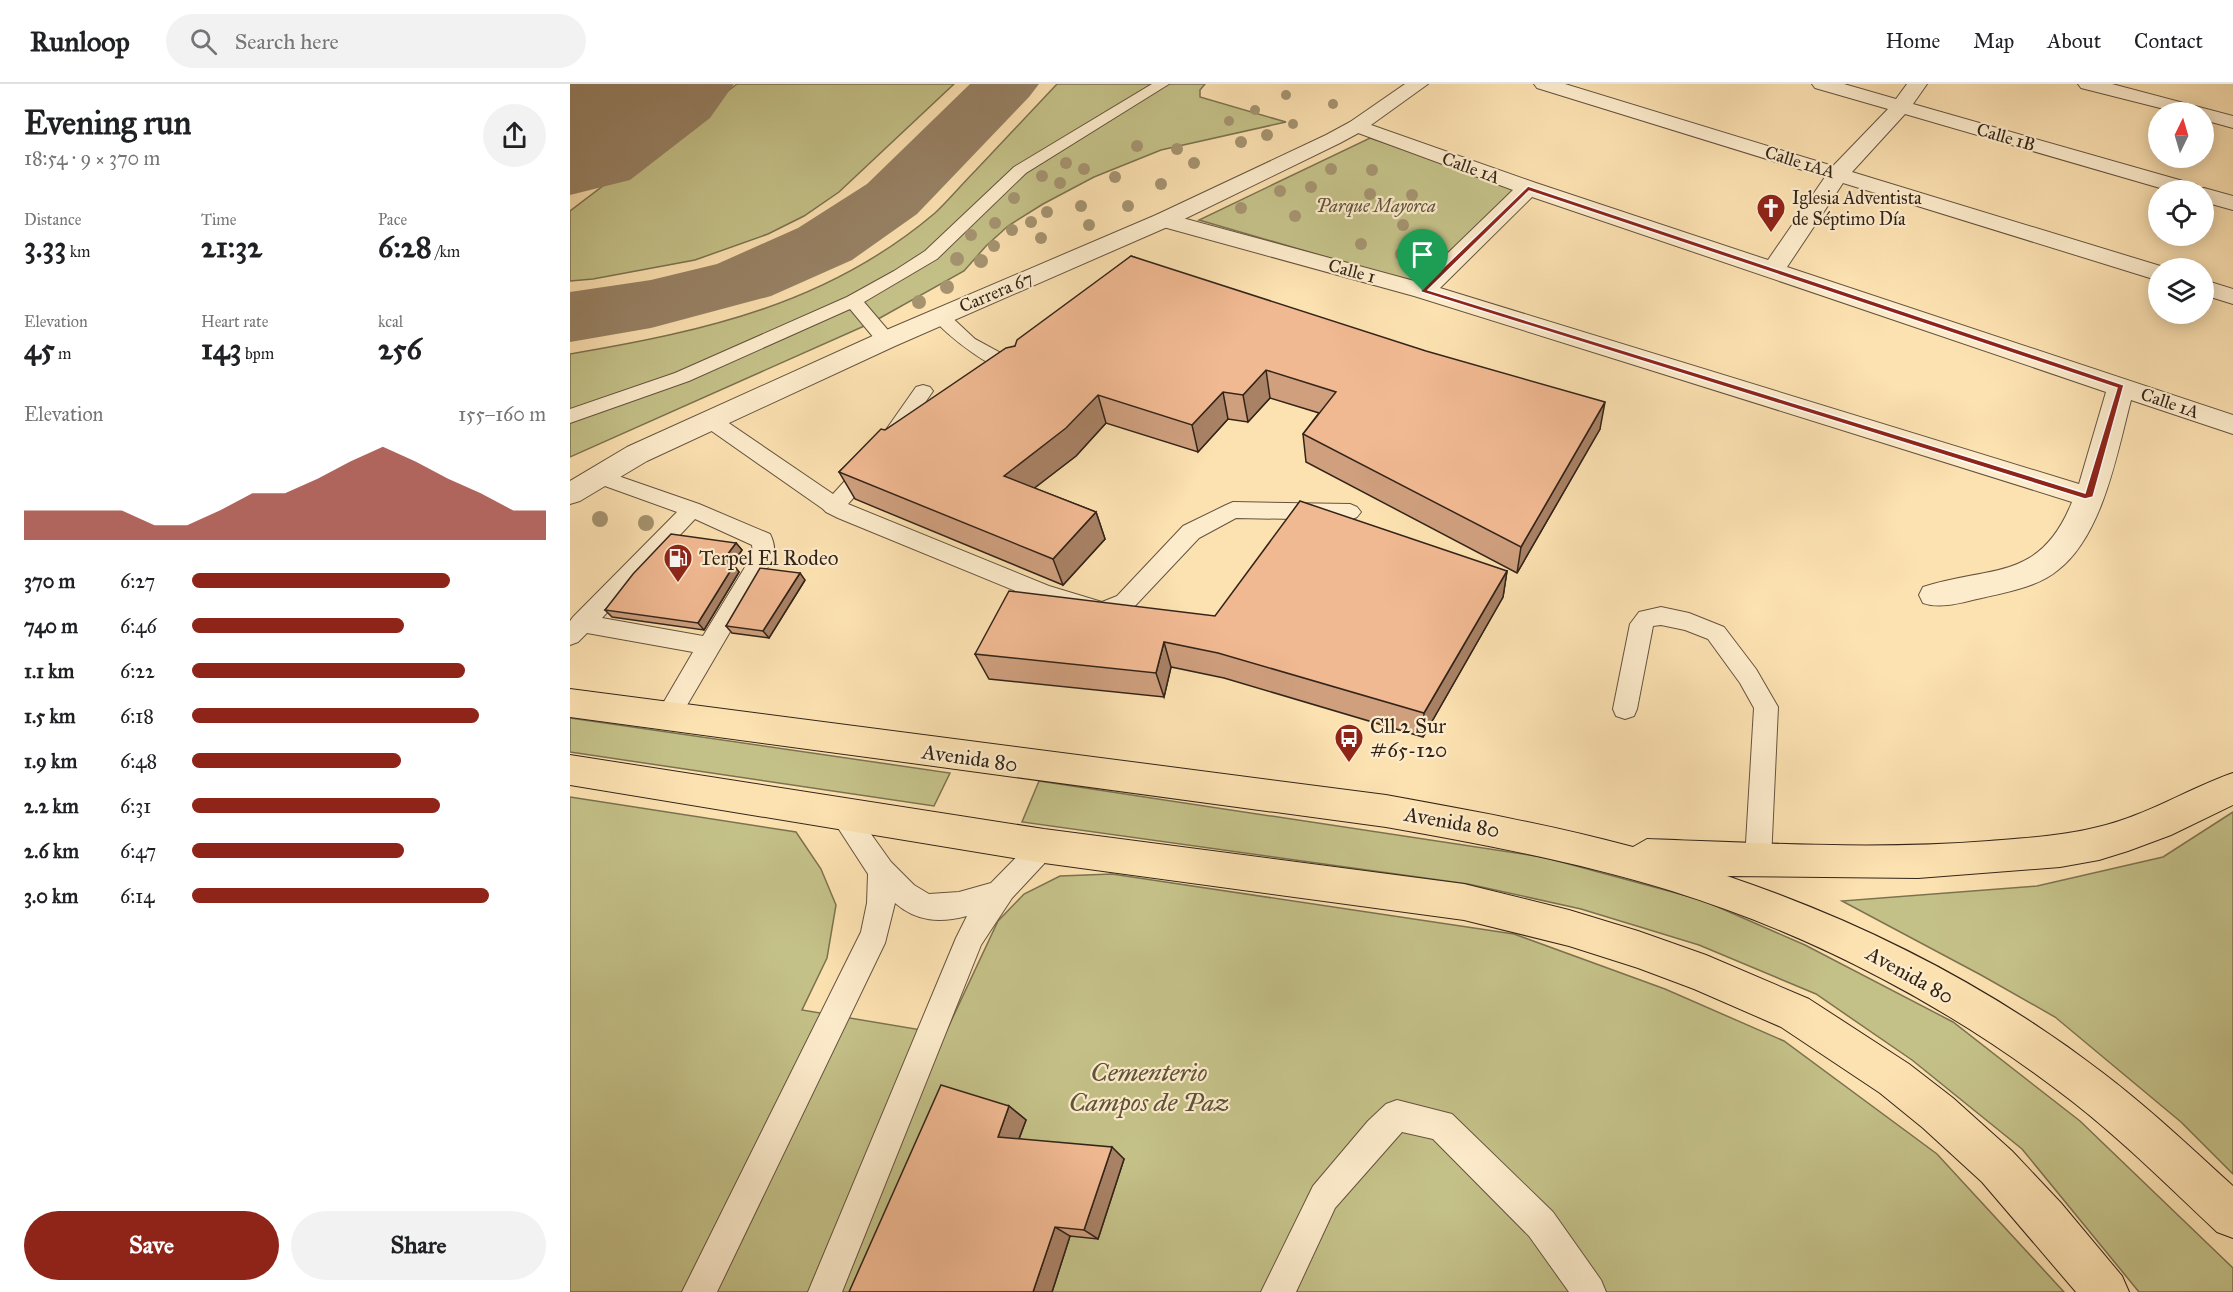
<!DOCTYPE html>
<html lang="en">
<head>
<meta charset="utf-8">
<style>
  body { margin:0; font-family:"IM FELL Great Primer",serif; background:#f2f2f2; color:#202124; height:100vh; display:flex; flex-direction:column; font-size:22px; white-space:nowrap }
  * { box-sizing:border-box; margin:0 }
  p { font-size:20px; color:#757577 }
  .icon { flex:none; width:33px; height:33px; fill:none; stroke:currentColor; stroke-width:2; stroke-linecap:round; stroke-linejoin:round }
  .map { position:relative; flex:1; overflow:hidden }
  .details { display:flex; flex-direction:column; background:#fff; width:570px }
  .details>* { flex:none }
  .needle { width:39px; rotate:5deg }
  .controls { position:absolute; left:1578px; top:18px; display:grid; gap:12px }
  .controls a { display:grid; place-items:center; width:66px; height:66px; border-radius:50%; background:#fff; box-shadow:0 3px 15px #0003; font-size:30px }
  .pin { position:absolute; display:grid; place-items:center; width:51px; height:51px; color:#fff; margin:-62px -26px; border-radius:50% 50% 50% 0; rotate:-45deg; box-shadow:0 0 6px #0007 }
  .pin .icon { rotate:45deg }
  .round { display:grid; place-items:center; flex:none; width:63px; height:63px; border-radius:32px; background:#f2f2f2 }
  .headline { display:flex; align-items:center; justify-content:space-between; height:102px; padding:0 24px }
  h1 { font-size:33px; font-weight:800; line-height:45px }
  .stats { display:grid; grid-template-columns:repeat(3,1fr); gap:9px; height:102px; padding:6px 24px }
  .stats div { display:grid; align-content:center }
  .stats b { font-size:30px; font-weight:800 }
  .stats small { font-size:16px; font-weight:400 }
  .stats p { font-size:16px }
  .chart { height:168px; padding:12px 24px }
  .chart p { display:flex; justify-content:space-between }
  .chart svg { width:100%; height:108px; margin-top:6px; fill:#8f2418; opacity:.7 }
  .button { display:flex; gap:12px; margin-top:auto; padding:12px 24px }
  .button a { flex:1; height:69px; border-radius:36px; background:#8f2418; color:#fff; font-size:24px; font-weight:800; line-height:69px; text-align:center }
  .button a+a { background:#f2f2f2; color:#202124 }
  ul { padding:0 24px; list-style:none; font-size:20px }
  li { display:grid; grid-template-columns:96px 72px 1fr; align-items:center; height:45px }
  li i { height:15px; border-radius:8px; background:#8f2418 }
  header { display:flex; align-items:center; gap:36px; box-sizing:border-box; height:84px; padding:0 30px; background:#fff; border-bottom:2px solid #e0e0e0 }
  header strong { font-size:28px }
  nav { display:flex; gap:33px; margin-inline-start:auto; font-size:21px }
  .search { width:420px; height:54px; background:#f2f2f2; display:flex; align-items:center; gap:15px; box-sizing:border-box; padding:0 21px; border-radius:33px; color:#757577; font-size:22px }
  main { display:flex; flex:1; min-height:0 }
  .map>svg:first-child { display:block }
  .green { fill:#c4c188; stroke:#7c7250; stroke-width:1.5 }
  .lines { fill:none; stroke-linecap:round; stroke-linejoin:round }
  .taxiway { fill:#988265; fill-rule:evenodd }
  .runway { fill:#988265; fill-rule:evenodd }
  .service-casing { stroke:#65533f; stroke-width:2 }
  .minor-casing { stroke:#65533f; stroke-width:2 }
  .tertiary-casing { stroke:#65533f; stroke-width:2 }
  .primary-casing { stroke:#332419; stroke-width:2 }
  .service { fill:#fdeccc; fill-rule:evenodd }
  .minor { fill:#fdeccc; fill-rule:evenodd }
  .tertiary { fill:#fdeccc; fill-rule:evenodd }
  .primary { fill:#fce1b1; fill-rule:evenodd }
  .tree { fill:#a59370 }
  .wall { fill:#cf9f7e; stroke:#332419; stroke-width:1.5 }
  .shaded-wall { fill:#a98266; stroke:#332419; stroke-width:1.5 }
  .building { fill:#f1b992; stroke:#332419; stroke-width:1.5 }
  .route { fill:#8f2418; stroke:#fff; stroke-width:1.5; fill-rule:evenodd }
  .labels { text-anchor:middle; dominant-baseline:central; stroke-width:4.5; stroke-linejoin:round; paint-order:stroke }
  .far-street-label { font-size:18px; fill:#332419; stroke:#fdeccc }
  .far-poi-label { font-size:18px; fill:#332419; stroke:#fdeccc; text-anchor:start }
  .far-park-label { font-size:18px; font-style:italic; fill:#5e533a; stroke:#fdeccc }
  .poi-label { font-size:21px; fill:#332419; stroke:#fdeccc; text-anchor:start }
  .street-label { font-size:21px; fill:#332419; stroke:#fdeccc }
  .near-park-label { font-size:26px; font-style:italic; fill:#5e533a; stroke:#fdeccc }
</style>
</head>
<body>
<header>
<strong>Runloop</strong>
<div class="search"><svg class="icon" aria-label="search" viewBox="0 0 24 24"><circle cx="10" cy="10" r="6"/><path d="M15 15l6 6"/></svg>Search here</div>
<nav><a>Home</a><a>Map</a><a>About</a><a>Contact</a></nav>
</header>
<main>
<section class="details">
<div class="headline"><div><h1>Evening run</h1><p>18:54 · 9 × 370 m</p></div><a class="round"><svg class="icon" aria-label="share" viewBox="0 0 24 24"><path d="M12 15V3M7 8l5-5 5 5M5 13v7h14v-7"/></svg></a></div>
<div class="stats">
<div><p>Distance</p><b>3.33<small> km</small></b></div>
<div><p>Time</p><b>21:32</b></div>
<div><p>Pace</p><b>6:28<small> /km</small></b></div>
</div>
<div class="stats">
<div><p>Elevation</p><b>45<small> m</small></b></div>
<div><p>Heart rate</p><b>143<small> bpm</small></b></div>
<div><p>kcal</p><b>256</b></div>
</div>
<div class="chart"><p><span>Elevation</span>155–160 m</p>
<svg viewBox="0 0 160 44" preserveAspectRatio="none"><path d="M0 44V32L10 32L20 32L30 32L40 38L50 38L60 32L70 25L80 25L90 19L100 12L110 6L120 12L130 19L140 25L150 32L160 32V44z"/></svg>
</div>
<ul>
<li><b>370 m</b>6:27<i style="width:73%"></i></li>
<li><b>740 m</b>6:46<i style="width:60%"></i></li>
<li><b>1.1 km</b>6:22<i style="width:77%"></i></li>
<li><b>1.5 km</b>6:18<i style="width:81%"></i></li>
<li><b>1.9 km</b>6:48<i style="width:59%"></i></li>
<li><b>2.2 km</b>6:31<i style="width:70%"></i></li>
<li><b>2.6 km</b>6:47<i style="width:60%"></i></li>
<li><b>3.0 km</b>6:14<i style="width:84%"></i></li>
</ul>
<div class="button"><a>Save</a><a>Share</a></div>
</section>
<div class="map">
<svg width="1663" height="1208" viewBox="0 0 1663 1208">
  <rect width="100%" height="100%" fill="#fce1b1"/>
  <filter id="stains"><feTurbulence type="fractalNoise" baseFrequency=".00333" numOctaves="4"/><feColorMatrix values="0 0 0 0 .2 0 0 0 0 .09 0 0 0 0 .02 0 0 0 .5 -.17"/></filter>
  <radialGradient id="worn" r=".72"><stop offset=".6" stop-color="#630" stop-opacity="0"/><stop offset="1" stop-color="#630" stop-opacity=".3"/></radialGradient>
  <path class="green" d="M167,0H384L269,108L234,132L198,150L125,176L23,195L0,197V127Z
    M487,0H586L476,68L359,170L316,196L91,298L0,329V270C135,247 258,220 365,129C379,116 392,100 406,86C433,57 460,29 487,0Z
    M598,0H635L630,6V13L716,38L591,66L524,93L473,120L438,142L416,162L394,187L301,239L0,373V335L300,212L456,89Z
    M800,54L948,104L846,199L629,136Z
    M0,634L380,689L364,722L0,668Z
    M469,697L973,773L1132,816L1235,861L1383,938L1510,1037L1663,1184V1208H1569L1452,1065L1342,976L1246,910L1129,861L1011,825L898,800L452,738Z
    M0,713L226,748L251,785L266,821L257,874L232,926L375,950L428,837L454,810L490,792L542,790L944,850L1095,905L1214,957L1367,1070L1494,1208H0Z
    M1663,728V1090L1611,1038L1485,933L1411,891L1272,817L1467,802L1593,773Z"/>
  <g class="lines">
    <path class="taxiway" d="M400,0H469L459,13L347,130L282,176L201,212L81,244L0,258V208L81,196L147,180L228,144L297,100Z"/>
    <path class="runway" d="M0,0H164L140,34L60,96L0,111Z"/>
    <g class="service-casing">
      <path id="service" d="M582,0H599L456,89L367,175L294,218L323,252L325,256L323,260H309L280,225L119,297L0,339V325L105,289L277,213L324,187L355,167L444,83Z
        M370,226L376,228L405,255L453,281L455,285L453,289C431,295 374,250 361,232L364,228Z
        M353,301L360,303L363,307L313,380L278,420L479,502L532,518L547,512L613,442L656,421L663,418L780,420L787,423L791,428L787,433L780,436L666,434L629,454L563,524L533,536L465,515L268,434L256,428L253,425L133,341L130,336L133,331L140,329L147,331L263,410L299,370L346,303Z
        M28,385L129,420L200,450C204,458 206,468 202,476L106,640L97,643L88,640L85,633L123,568L17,549L8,558L0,561V537L3,533L107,428L21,397L18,392L21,387ZM125,435L182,461L183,470L133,552L32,534Z
        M1091,523L1119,529L1154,543L1186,585L1208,623L1201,776L1197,785L1188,788L1179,785L1175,776L1184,624L1170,599L1138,555L1115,546L1091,541L1083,542L1067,625L1064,632L1055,635L1046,632L1043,625L1060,540L1069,528Z
        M272,718L281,722L321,778L344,801L359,810L389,808L421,799L465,754L474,750L483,754L487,762L483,770L442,814L411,861L272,1208H238L386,854L397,832C370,839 347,838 325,819L315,859L147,1208H112L291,848L297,819L298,790L259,730L263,722Z
        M827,1016L882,1030L983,1128L1031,1196L1036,1208H999L959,1152L863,1055L832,1048L765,1124L726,1208H691L743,1102L798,1037L816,1020Z"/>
    </g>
    <g class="minor-casing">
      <path id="minor" d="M964,0H995L1263,82L1318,25L1245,4L1242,0H1274L1326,15L1337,0H1357L1343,20L1627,101L1630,105L1634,104L1663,112V126L1634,118V106H1597L1335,30L1282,88L1597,184H1588V196L1580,194L1273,99L1217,183L1663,331V350L1561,316C1547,369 1533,451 1488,486C1469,502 1439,508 1416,513C1396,517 1372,526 1353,519L1349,511L1353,503C1421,481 1470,498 1502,418L844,212L586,141L583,136L586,131L594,129L848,198L943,106L780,46L777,42L780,38L787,36L966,99L1198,176L1255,93L967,4ZM962,113L1536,308L1509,400L870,204Z
        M1508,0H1542L1663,32V44L1634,36V28H1606L1511,4Z
        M1634,196L1663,205V220L1634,211Z"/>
    </g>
    <g class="tertiary-casing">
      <path id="tertiary" d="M835,0H858L794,46L770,59L602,141L325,262L77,377L10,417L0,420V397L57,363L307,250L586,131L756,51L780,38Z"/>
    </g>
    <g class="primary-casing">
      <path id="primary" d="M0,605L816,711C899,726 981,741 1063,763L1077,755C1191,759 1305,766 1419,757C1456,754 1492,752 1528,743C1576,732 1617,705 1663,689V721L1601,751L1558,767L1529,776L1490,783L1348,794L1157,792C1291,837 1421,903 1533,989C1579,1024 1620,1063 1663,1102V1154L1647,1148C1600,1104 1554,1058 1503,1018C1384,925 1246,852 1102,807C1008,778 912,760 816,743L0,633Z
        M0,671L474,745L894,800L999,826L1068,847L1136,871L1239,915L1339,980L1383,1014L1442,1067L1491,1119L1552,1192L1559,1208H1506L1412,1098L1353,1044L1310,1009L1211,943L1124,905L1068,884L999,862L894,836L474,779L0,701Z"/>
    </g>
    <use href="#service" class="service"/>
    <use href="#minor" class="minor"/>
    <use href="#tertiary" class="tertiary"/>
    <use href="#primary" class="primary"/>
  </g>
  <g class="tree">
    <circle cx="716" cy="11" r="5"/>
    <circle cx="763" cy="20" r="5"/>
    <circle cx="685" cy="26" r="5"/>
    <circle cx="659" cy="37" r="5"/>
    <circle cx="723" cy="40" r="5"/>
    <circle cx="697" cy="51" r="6"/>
    <circle cx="671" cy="58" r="6"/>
    <circle cx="567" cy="62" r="6"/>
    <circle cx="607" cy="65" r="6"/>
    <circle cx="496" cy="79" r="6"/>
    <circle cx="624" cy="79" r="6"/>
    <circle cx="514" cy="85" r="6"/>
    <circle cx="761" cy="85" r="6"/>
    <circle cx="802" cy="86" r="6"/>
    <circle cx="472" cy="92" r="6"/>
    <circle cx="545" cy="93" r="6"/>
    <circle cx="490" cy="99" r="6"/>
    <circle cx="591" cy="100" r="6"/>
    <circle cx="741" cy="103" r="6"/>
    <circle cx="710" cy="107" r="6"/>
    <circle cx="800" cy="110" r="6"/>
    <circle cx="842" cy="111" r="6"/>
    <circle cx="444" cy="114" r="6"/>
    <circle cx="511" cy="122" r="6"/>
    <circle cx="558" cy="122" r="6"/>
    <circle cx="671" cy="124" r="6"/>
    <circle cx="477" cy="128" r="6"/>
    <circle cx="725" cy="132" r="6"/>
    <circle cx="461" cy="138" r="6"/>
    <circle cx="425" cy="139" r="6"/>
    <circle cx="519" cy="141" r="6"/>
    <circle cx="833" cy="141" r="6"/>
    <circle cx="442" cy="146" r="6"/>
    <circle cx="401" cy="151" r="6"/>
    <circle cx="471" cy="154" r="6"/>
    <circle cx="791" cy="160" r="6"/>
    <circle cx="424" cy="162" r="6"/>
    <circle cx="832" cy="170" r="7"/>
    <circle cx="387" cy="175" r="7"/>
    <circle cx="411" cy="177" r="7"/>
    <circle cx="377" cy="203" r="7"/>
    <circle cx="349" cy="218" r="7"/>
    <circle cx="30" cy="435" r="8"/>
    <circle cx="76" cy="439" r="8"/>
  </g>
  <path class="wall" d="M561,172L1030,345L947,489L736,378L733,350L749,329L700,314L678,338L658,335L628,368L536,339L506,372L464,404L526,428L535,455L493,501L285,415L269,388L315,346L445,262Z
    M166,459L172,466L162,481L169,488L134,546L42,533L35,526Z
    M937,487L933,513L853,653L654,594L601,583L594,613L419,595L405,570Z
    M235,496L199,554L162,549L156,542Z
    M439,1022L456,1036L449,1055L554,1075L528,1155L500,1152L482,1208Z"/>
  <path class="shaded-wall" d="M696,286L700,314L678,338L673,311Z
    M653,308L658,335L628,368L622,341Z
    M528,311L536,339L506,372L445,419L434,392Z
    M1035,318L1030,345L947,489L951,463Z
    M526,428L535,455L493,501L483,475Z
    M166,459L172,466L157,487L151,479Z
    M164,481L169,488L134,546L128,539Z
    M937,487L933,513L853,653L854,629Z
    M230,489L235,496L199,554L193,547Z
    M594,558L601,583L594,613L586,589Z
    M439,1022L456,1036L445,1065L428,1053Z
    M542,1063L554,1075L528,1155L514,1146Z
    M485,1143L500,1152L482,1208H463Z"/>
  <path class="building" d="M561,172L856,267L1035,318L951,463L733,350L766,308L696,286L673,311L653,308L622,341L528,311L496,344L434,392L526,428L483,475L269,388L311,345L315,346L436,264L445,262L447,256Z
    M730,417L937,487L854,629L648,569L594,558L586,589L405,570L439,507L645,532Z
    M101,450L166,459L151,479L164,481L128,539L35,526L63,490Z
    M190,484L230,489L193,547L156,542Z
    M371,1001L439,1022L428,1053L542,1063L514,1146L485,1143L463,1208H279Z"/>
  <path class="route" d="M958,102L1554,301L1523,413L1515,415L851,208V205ZM959,107L1547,304L1515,409L858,206Z"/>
  <defs>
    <g id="church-pin" transform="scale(1.5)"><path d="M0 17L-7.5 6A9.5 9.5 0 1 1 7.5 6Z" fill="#8f2418" stroke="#fdeccc"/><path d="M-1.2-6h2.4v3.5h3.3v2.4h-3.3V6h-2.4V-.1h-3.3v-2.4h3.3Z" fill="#fff"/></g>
    <g id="fuel-pin" transform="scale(1.5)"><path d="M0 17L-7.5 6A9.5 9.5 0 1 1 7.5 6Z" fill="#8f2418" stroke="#fdeccc"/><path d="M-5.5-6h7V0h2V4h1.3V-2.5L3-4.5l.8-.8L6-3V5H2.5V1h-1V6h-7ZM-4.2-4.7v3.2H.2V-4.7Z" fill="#fff"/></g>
    <g id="bus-pin" transform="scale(1.5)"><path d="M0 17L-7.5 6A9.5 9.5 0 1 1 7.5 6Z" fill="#8f2418" stroke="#fdeccc"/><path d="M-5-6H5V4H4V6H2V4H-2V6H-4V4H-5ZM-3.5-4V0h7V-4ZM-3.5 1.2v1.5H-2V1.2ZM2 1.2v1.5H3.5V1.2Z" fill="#fff"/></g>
  </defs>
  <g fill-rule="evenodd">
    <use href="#church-pin" x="1201" y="124"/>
    <use href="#fuel-pin" x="108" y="474"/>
    <use href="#bus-pin" x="779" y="654"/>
  </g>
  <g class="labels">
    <g class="far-street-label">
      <text transform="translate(1436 53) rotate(16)">Calle 1B</text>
      <text transform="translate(1230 78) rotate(17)">Calle 1AA</text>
      <text transform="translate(901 84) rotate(20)">Calle 1A</text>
      <text transform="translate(782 187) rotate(15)">Calle 1</text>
      <text transform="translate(426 208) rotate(-23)">Carrera 67</text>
      <text transform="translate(1600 319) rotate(19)">Calle 1A</text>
    </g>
    <g class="far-poi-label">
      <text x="1222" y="114">Iglesia Adventista<tspan x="1222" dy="21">de Séptimo Día</tspan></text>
    </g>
    <g class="far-park-label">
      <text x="806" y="122">Parque Mayorca</text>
    </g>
    <g class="poi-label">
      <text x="129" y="474">Terpel El Rodeo</text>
      <text x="800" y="642">Cll 2 Sur<tspan x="800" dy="24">#65-120</tspan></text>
    </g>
    <g class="street-label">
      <text transform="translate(400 674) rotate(8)">Avenida 80</text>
      <text transform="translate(882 738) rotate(10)">Avenida 80</text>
      <text transform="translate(1340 891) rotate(29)">Avenida 80</text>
    </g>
    <g class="near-park-label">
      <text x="579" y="988">Cementerio<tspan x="579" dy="30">Campos de Paz</tspan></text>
    </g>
  </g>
  <rect width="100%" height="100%" filter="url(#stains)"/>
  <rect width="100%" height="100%" fill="url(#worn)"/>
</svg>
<div class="controls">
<a><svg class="needle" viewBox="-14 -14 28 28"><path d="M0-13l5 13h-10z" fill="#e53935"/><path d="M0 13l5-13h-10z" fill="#757577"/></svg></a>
<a><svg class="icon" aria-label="locate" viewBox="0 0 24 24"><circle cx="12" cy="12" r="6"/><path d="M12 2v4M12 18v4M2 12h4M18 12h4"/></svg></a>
<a><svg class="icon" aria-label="layers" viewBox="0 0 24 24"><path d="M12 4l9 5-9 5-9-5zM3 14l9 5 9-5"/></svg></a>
</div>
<div class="pin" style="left:853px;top:207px;background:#1e9e55"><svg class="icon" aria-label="arrive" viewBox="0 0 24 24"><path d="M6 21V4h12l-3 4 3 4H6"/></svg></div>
</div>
</main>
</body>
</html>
